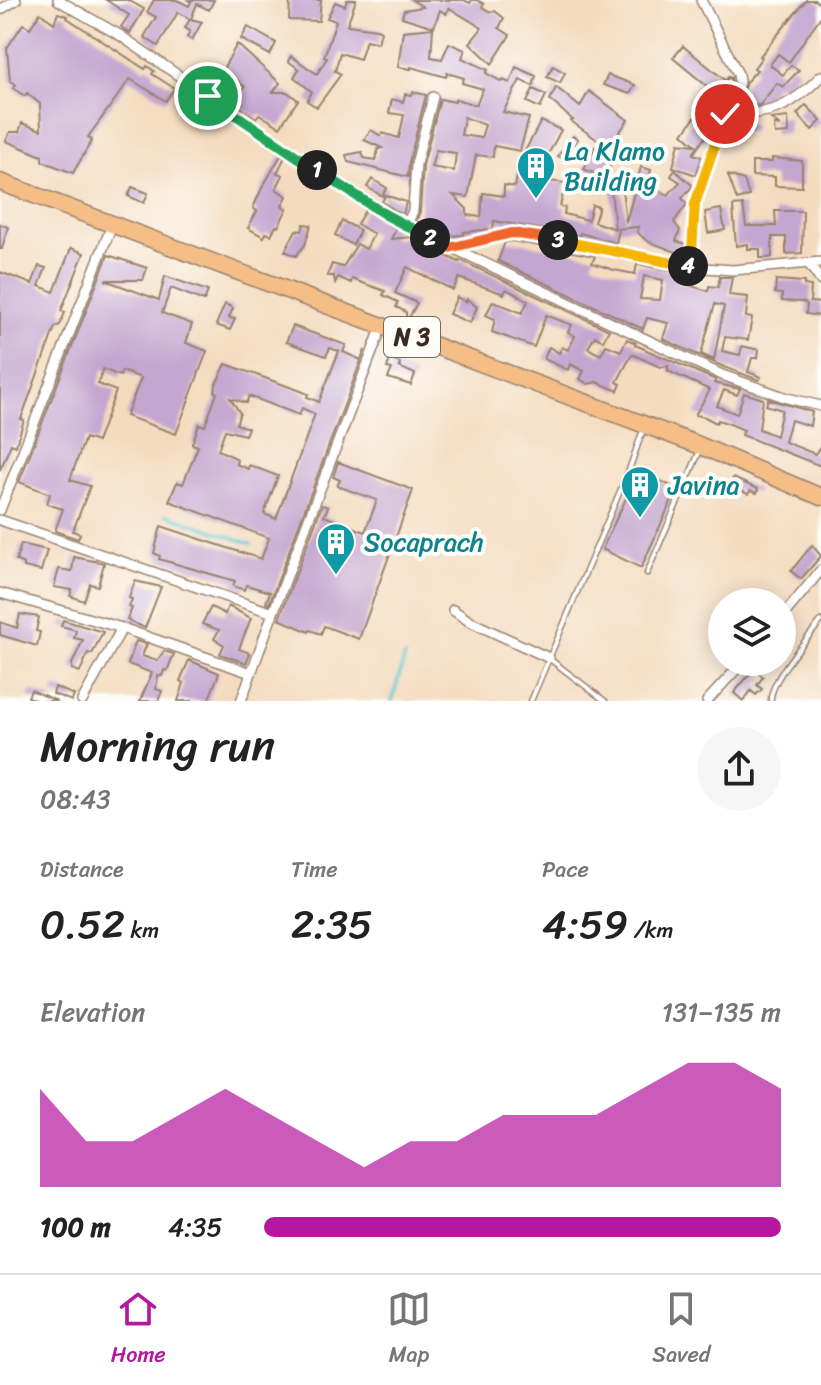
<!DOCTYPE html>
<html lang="en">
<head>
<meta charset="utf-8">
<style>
  body { margin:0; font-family:Sriracha,sans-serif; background:#f6f6f6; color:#222; height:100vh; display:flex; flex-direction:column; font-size:30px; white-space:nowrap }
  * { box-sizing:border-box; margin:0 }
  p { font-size:26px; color:#767676 }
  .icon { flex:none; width:44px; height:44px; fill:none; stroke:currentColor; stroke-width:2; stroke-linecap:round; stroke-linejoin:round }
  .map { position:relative; height:701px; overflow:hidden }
  .details { display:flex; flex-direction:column; background:#fff; flex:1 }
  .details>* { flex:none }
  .tools { position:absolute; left:708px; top:588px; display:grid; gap:16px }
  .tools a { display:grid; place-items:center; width:88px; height:88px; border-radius:50%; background:#fff; box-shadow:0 4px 20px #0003; font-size:40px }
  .pin { position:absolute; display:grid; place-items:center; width:68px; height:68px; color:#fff; margin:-34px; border:4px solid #fff; border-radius:50%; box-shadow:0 2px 8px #0007 }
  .km { position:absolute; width:40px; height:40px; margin:-20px; border-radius:50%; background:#222; color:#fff; font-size:22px; line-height:40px; text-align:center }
  .round { display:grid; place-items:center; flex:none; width:84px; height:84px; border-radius:42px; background:#f6f6f6 }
  .summary { display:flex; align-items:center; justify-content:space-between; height:136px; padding:0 40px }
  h1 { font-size:44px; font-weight:600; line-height:60px }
  .metrics { display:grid; grid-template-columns:repeat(3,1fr); gap:12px; height:136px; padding:8px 40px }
  .metrics div { display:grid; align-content:center }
  .metrics b { font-size:40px; font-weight:600 }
  .metrics small { font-size:22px; font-weight:400 }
  .metrics p { font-size:22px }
  .chart { height:224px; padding:16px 40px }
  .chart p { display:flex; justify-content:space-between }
  .chart svg { width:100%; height:144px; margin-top:8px; fill:#b5179e; opacity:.7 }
  ul { padding:0 40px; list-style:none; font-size:26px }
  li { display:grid; grid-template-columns:128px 96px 1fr; align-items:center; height:60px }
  li i { height:20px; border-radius:10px; background:#b5179e }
  .tab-bar { display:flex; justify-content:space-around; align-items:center; height:112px; border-top:2px solid #e0e0e0; background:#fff; font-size:22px; color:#767676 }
  .tab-bar a { display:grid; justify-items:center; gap:4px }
  .tab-bar .selected { color:#b5179e }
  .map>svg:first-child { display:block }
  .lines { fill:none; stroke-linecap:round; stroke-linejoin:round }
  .stream { stroke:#5dc9d3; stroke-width:3 }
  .building { fill:#c4a6d0; fill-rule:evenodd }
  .lane-casing { stroke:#98826e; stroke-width:7 }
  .street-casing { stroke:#98826e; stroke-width:12 }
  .highway-casing { stroke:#98826e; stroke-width:19 }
  .lane { stroke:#fff; stroke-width:4 }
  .street { stroke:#fff; stroke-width:9 }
  .highway { stroke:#f6be87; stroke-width:16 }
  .split-1-casing { stroke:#fff; stroke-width:16 }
  .split-2-casing { stroke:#fff; stroke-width:16 }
  .split-3-casing { stroke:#fff; stroke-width:16 }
  .split-4-casing { stroke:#fff; stroke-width:16 }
  .split-5-casing { stroke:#fff; stroke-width:16 }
  .split-1 { stroke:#22a559; stroke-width:10 }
  .split-2 { stroke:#22a559; stroke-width:10 }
  .split-3 { stroke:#f0652b; stroke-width:10 }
  .split-4 { stroke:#f5b400; stroke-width:10 }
  .split-5 { stroke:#f5b400; stroke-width:10 }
  .labels { text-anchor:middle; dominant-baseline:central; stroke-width:8; stroke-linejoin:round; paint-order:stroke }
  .shield { fill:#fdfcf7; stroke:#75695f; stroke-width:2 }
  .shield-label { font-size:24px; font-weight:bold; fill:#3b2a1e }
  .culture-label { font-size:26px; fill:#0d838f; stroke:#fdfcf7; text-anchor:start }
</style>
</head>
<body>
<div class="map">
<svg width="821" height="701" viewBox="0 0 821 701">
  <rect width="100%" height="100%" fill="#fdfcf7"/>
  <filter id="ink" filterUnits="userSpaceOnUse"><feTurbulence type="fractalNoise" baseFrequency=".0125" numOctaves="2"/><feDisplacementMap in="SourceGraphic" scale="16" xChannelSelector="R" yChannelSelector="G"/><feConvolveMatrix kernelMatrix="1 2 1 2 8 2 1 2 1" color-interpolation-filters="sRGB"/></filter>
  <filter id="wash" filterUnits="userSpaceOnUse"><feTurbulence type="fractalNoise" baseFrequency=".006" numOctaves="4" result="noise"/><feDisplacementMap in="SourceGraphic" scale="32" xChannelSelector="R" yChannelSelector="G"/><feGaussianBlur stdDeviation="1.8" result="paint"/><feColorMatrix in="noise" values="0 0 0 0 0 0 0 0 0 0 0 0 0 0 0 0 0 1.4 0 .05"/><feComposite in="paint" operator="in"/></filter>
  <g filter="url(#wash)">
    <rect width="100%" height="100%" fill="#f4dbbf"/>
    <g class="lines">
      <path class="stream" d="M165,514L251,544
        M392,701L405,656"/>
    </g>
    <g id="blocks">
      <path class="building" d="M106,0H128L144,9L130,33L121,27L129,15Z
        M154,0H177L189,6L191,2L188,0H214L209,10L197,4L191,19L202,22L192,40L187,37L190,31L185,28L190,19L178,12L158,46L144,37L156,17L147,12Z
        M290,0H321L319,21L289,20Z
        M347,0H356L347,25L377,29L381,31L378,43L366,40L360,59L340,53L335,71L341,74L317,107L307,101L312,92L294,77L299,69L288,61L291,56L317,74L327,58L324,57L336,21L327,18L335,2L345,6Z
        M412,0H464L470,3L472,0H477L484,4L482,7L491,12L495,11L504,18L499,28L510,35L492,64L470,43L482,28L449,8L446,14L440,10L434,27L402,17L404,10L423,7Z
        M806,0H815L821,5V16L789,62L778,54L770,65L783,75L791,65L799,70L783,87L777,83L760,105L737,107L746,82L757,70L754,68L762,57L760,56Z
        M40,13L54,23L58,13L68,16L67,18L145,69L147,66L154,71L152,74L174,88L166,101L130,79L88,137L92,140L73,173L42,161V156L6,141L10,132H19L22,123L41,130L40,104L27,93L25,96L13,88L16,85L10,81L7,48L23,24L30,28Z
        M248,27L276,43L270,55L241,39Z
        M433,28L431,57L442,59L449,43L465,50L462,58L488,70L486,73L502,82L503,80L510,83L516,67L536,76L533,86L520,80L503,112L529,118L520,151L494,146L493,157L476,155L468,197L453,195L467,209V215L481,217L483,193L504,196V185L515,187L520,160L541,121L561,130L542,166L550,172L548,181L566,183L560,206L565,208L564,214L588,220L592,205L599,207L594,222L619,230L616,243L580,233V236L570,234L567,228L553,225L551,231L494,221L493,229L464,232L463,235L444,236L442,232L416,222L420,211L423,165L440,99L455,102V99L476,105L483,89L462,83L464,78L447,73L446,77L411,67V69L398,67L403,31ZM464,117L485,125L481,138L461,135ZM436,150L456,153L454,171L431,167Z
        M237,44L280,83L273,92H287L298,100L280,127L259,114L256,118L233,102L245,87L223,69Z
        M683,46L726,81L728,77L731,78V82L714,120H699L711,129L693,154L702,157L696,175L673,167L679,143L696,145L683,134L695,117L698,119L702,108L714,92L673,58Z
        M553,66L565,73L560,83L547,77Z
        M608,75L635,85L630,94L603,85Z
        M556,87L580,107L589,91L628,120L609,147L615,149L606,179L584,169L595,147L604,152L607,147L571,121L573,120L550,100Z
        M533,89L546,95L540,108L527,102Z
        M413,92L426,95L409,162L408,177L348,162L346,155L362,152L364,158L376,160L378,149L382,148L364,140L371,130L381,136L382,133L399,138L404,115L389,113L392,99L403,102L405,94L412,95Z
        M187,100L206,114L198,124L179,111Z
        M806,105L821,121L812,130L797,114Z
        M788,117L789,133L775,134L774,125L780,126L771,119Z
        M730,122L754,125L753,132H744L743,137L726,135Z
        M573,136L578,139L565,160L558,156Z
        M281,155L285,157L277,173L283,175L276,189L287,196L282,206L287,209L278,227L276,226L271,235L266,233L264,237L248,228L257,211L253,208L261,190Z
        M772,158L802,161V187L775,186V177L752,176V162H772Z
        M641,167L651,170L647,185L668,195L680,182L671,176L675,170L693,186L682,198L687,204L674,222L680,230L676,241L685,244L684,255L647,241L637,232L639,227L615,229L611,189H622L626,222Z
        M728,175L744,180L749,196L737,200Z
        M372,179L387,188L382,196L367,187Z
        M132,187L148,193L144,203L128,196Z
        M385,195L406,202L403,215L382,202Z
        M743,205L746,226H776L775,211H803L802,253L786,254V237H772V257L767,258H760V249H748V244L736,246L733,206Z
        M366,209L396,229L391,239L412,237L438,252L459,262L460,260L609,330L603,341L595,336L588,348L595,352L601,355L606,345L621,351L627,339L636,343L635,345L716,380L714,383L740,389L737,395L724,390L717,406L737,414L744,393L763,399L759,429L776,436L782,410L766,405L768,399L812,412L810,426L791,420L785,442L815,454L821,445V466L742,435L744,430L730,424L718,420L716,423L705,417L695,415L710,390L668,371V366L660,367L632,354L617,382L621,384L618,391L597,382L588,384L580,379L584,371L570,364L568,370L544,359L549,347L559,353L562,347L568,350L575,336L568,332L572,325L546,315L534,347L492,332L495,319L486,315L493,301L522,313L528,301L506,289L504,294L459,278L453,290L407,267L395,293L417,303L406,323V312L396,307L398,302L383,295L385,291L352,279L351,283L338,277L335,283L334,276H327L332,264L343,267L357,244L366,249L374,234L357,224Z
        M721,209L725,230L708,233L705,212Z
        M342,221L360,230L353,245L335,235Z
        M0,224L8,227L2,249H0Z
        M304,224L311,225L305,245L296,256L285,251L296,230L302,231Z
        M512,241L595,256L592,263L614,270L635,274L637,264L682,273L679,282L708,291L709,286L718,287L720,277H732L729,295L748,297L746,317L752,318L748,340L725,337L722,351L740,355L742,346L759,350L758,358H752L748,372L761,377L759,380L724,367L663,339L668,323L647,318L643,329L498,261L505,242ZM644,276L663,280L660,300L640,299ZM715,304L724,306L714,360L701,354Z
        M71,248L84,253L61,311L65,312L60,325L55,327L21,419L24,420L18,439L16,446L11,444L0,470V272L32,284L39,266L46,268L39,286L54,292Z
        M108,255L147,268L143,280H105L159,300L165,276L208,291L204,301L171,288L162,313L192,324L186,343L207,351L176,434L126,416L141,378L122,371L120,376L103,369L98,384L116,391L97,442L85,438L70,480L90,486L73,531L80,534L78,539L55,531L63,509L47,504L50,494L19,482Z
        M776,280L804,282V285L811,286L810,302L821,303V316L806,314L807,304L803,302L782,301V294L775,293Z
        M457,297L466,302L467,299L477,307L470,323L449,314Z
        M225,304L233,308L229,318L235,319L230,330L216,325Z
        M293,326L346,345L343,352L361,360L365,350L269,604L266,603L270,592L246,585L244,590L233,586L235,581L159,559L160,556L154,553L161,526L261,559L269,538L169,501L177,482L183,484L198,446L192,444L199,424L205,426L217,393L215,392L216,384L226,364L301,391L308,394L307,397L319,402L339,351L330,348L326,356L286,342ZM249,396L299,415L302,408L315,414L276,519L264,514L278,476L249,465L248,469L236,464L237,460L234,457L218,450L225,430L245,435L248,428L236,424L240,413L230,398L246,403Z
        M390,359L400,363L399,367L415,374L411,385L388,378L392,369L387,368Z
        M338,462L413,490L359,639L324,626L321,634L310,630L309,632L279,619L322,505L328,507L324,516L365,532L377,500L337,486L340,480L333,477Z
        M639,471L645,474L637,501L643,503L655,478L677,489L641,568L602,549Z
        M733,478L758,489L757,493L750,491L748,494L730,486Z
        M21,544L47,550L41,571L24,567V564L16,561Z
        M812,545L821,556L801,579L791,571Z
        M74,557L104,563L98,586L90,584L84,601L70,596L72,590L54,587L59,569L72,571Z
        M135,581L161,587L145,628L127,620L132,608L129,607L132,599L129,598Z
        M228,606L251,618L239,649L250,653L246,663L220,654L224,645L214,639L219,630L202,624L211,607L225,614Z
        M20,614L39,617L36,631L40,632L37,646L0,635V622L17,628Z
        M63,620L103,632L92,654L88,653L80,672L72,669V664L83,640L74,638L76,630L61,626Z
        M136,641L147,644L142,656L157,661L164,651L174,654L167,671L164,670L162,676L158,675L156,689L162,691L158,701H140L152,673L128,664Z
        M189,660L219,673L208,701H178L184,683L180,681Z
        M754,669L763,677L757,685L762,689L756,695L751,691L743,701L734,693Z
        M55,687L74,695L72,701L53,694Z
        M31,690L57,701H37L28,697Z"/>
    </g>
  </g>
  <g filter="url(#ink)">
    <use href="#blocks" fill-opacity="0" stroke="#98826e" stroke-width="2"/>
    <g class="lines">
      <g class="lane-casing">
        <path id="lane" d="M647,573L701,448
          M551,660L605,701
          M531,701L629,470L644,427
          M771,701C769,681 808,638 821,621"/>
      </g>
      <g class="street-casing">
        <path id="street" d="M58,0L121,36L278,144L406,226L722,375L787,398L821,406
          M0,10L16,0
          M725,114C769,116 790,108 821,76
          M406,226L413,211L416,164L433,97
          M449,248L512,233L691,267L733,270L821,262
          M809,264L821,281
          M691,267L695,204L720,125L739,83L738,74L701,0
          M0,510L112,225
          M0,520L273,613L241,701
          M0,593L122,628L251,673
          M453,610L469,621L549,658
          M273,613L382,326
          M782,617L821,570
          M82,701L122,628
          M707,701L743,662"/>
      </g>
      <g class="highway-casing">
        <path id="highway" d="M0,182L701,446L821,497"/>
      </g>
      <use href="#lane" class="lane"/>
      <use href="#street" class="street"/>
      <use href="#highway" class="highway"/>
    </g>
  </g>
  <g class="lines" filter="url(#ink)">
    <g class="split-1-casing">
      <path id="split-1" d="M208,96L317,170"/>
    </g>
    <g class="split-2-casing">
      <path id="split-2" d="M317,170L386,215L430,238"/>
    </g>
    <g class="split-3-casing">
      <path id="split-3" d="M430,238L449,248L512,233L558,240"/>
    </g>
    <g class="split-4-casing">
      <path id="split-4" d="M558,240L688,266"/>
    </g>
    <g class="split-5-casing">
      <path id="split-5" d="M688,266L691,267L695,204L725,114"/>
    </g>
    <use href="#split-1" class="split-1"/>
    <use href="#split-2" class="split-2"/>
    <use href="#split-3" class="split-3"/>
    <use href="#split-4" class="split-4"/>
    <use href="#split-5" class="split-5"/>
  </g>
  <defs>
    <g id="building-pin" transform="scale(2)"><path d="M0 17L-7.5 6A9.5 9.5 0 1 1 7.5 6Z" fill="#0f9aa8" stroke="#fdfcf7"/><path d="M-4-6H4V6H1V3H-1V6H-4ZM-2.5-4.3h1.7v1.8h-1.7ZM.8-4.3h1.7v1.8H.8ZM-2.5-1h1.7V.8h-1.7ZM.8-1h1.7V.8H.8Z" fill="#fff"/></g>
  </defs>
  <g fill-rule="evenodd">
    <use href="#building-pin" x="536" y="166"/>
    <use href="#building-pin" x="640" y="485"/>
    <use href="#building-pin" x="336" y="542"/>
  </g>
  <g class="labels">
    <rect class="shield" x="384" y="317" width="56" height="40" rx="6"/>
    <g class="shield-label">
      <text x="412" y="337">N 3</text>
    </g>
    <g class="culture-label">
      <text x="564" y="151">La Klamo<tspan x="564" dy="30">Building</tspan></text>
      <text x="668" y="485">Javina</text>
      <text x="364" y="542">Socaprach</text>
    </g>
  </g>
</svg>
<div class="tools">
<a><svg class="icon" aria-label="layers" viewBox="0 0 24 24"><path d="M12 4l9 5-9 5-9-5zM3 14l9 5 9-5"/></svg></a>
</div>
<div class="pin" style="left:208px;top:96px;background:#1e9e55"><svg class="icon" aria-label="arrive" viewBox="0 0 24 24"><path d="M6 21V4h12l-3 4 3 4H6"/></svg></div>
<div class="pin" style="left:725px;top:114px;background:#d93025"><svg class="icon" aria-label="check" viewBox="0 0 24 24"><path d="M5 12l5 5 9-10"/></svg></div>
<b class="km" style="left:317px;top:170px">1</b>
<b class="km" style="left:430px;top:238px">2</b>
<b class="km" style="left:558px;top:240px">3</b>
<b class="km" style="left:688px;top:266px">4</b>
</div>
<section class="details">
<div class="summary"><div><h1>Morning run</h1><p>08:43</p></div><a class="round"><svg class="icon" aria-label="share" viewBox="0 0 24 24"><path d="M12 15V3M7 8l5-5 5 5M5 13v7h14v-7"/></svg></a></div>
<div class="metrics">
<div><p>Distance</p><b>0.52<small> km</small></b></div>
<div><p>Time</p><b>2:35</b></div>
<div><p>Pace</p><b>4:59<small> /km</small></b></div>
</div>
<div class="chart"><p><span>Elevation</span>131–135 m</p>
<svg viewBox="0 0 160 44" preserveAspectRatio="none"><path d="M0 44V14L10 30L20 30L30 22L40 14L50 22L60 30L70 38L80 30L90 30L100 22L110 22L120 22L130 14L140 6L150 6L160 14V44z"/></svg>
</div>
<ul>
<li><b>100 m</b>4:35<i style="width:100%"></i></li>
</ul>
</section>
<nav class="tab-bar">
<a class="selected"><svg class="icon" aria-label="home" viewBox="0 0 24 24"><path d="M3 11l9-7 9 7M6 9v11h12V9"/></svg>Home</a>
<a><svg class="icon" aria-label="map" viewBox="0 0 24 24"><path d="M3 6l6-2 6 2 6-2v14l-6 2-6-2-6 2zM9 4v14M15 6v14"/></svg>Map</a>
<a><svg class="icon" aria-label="saved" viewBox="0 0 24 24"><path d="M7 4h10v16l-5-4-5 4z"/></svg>Saved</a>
</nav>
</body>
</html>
